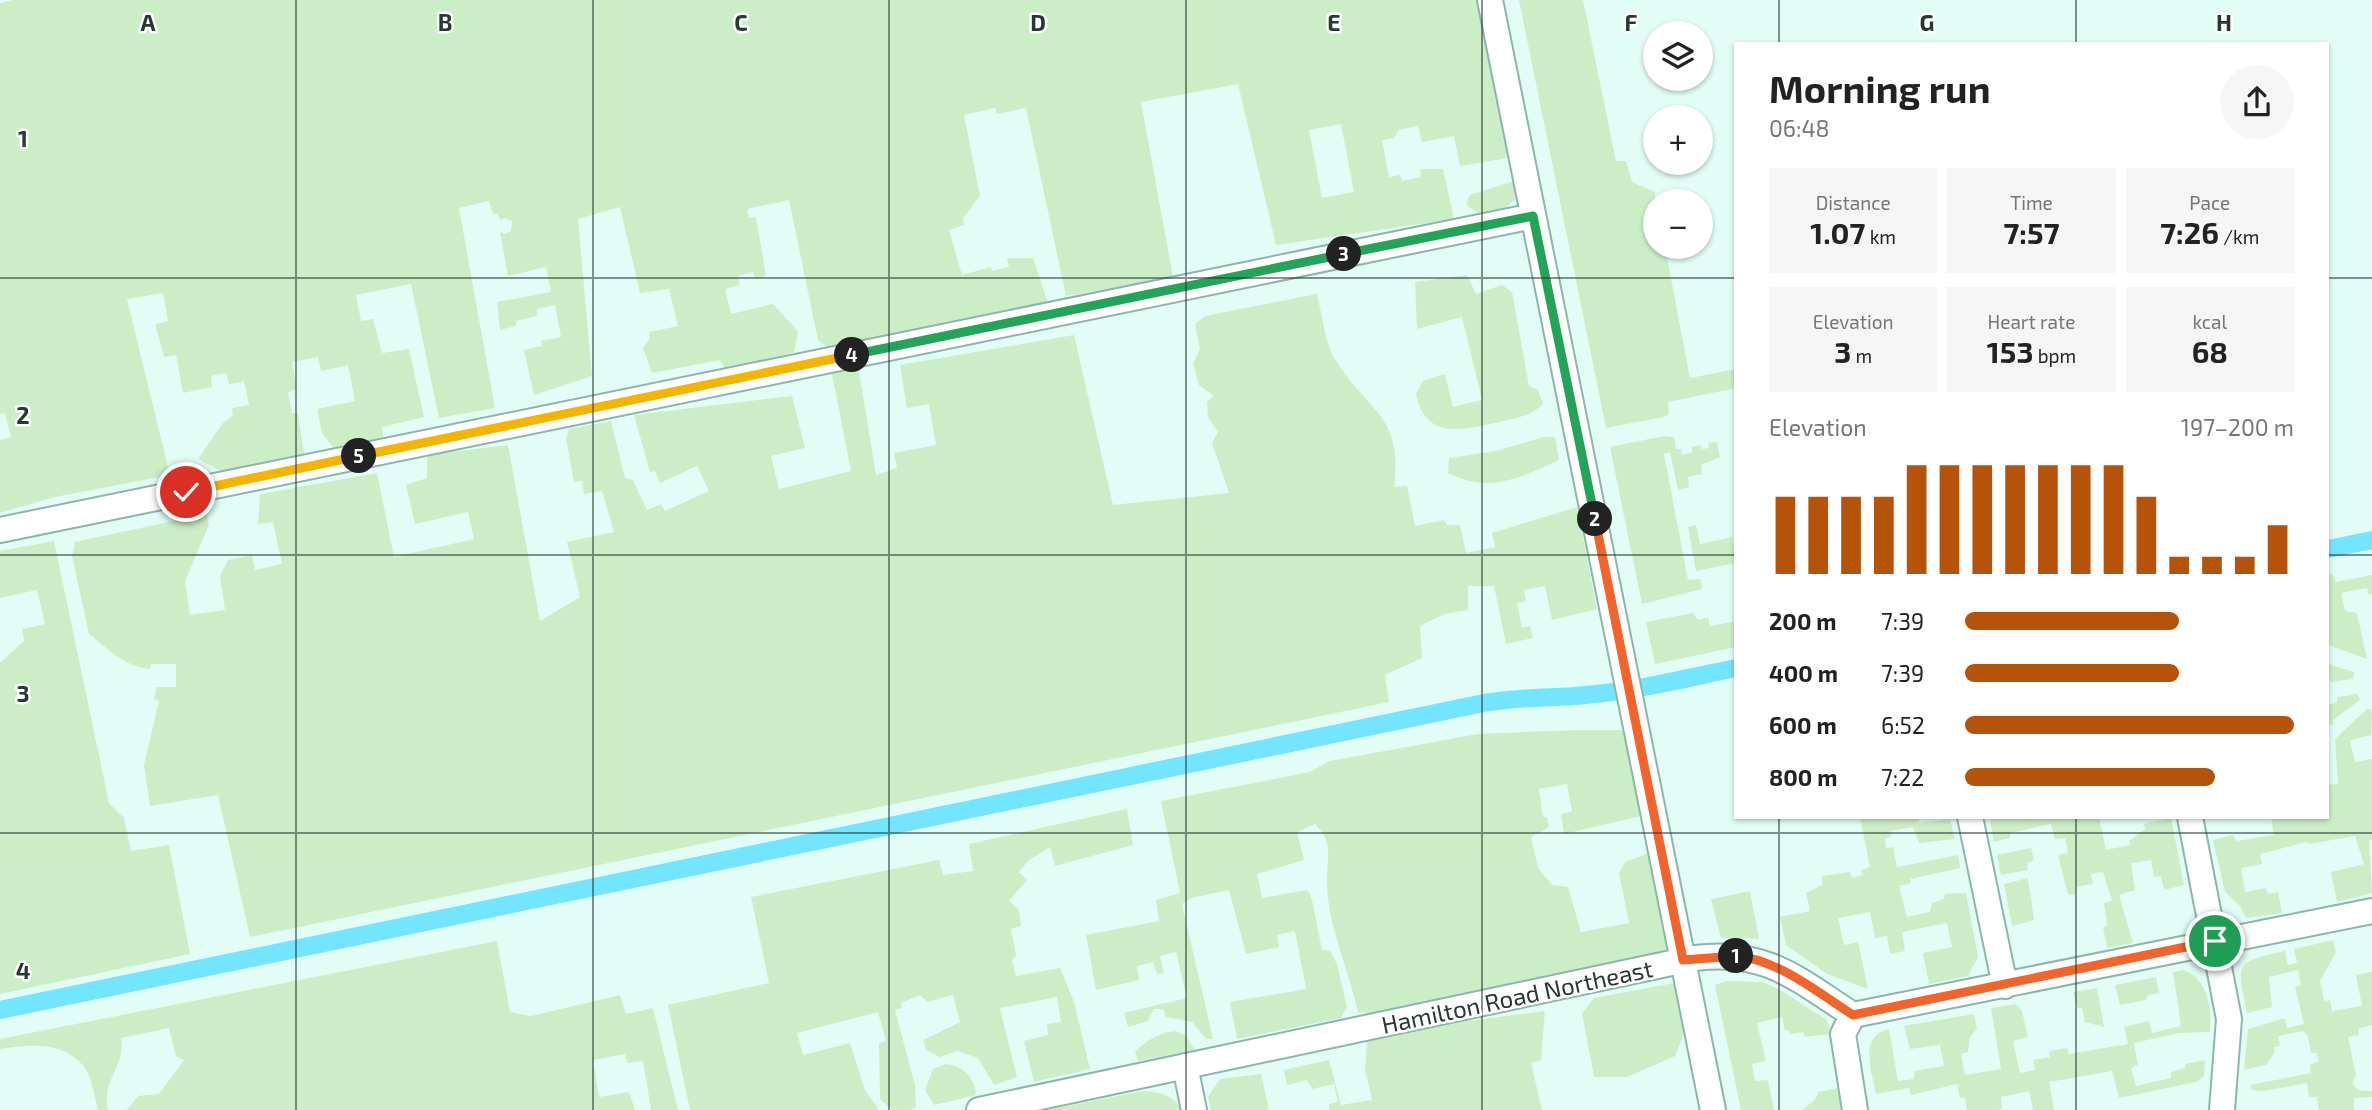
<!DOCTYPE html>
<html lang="en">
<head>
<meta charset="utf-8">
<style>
  body { margin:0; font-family:"Exo 2",sans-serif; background:#f6f6f6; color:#222; height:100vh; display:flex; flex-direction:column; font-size:26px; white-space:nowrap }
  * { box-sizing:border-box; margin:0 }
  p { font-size:23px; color:#767676 }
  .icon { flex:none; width:38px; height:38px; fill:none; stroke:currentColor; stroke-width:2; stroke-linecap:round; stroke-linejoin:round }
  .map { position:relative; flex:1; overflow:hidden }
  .drawer { position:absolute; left:1734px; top:42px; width:595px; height:777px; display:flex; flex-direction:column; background:#fff; border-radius:0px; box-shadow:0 2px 5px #0004 }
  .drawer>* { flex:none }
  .buttons { position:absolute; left:1643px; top:21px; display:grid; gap:14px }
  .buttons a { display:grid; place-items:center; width:70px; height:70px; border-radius:50%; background:#fff; box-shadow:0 2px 5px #0004; font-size:35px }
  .pin { position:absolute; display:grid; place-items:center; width:60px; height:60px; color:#fff; margin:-30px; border:4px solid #fff; border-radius:50%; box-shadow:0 2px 7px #0007 }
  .km { position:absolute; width:35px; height:35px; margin:-18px; border-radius:50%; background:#222; color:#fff; font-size:19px; line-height:35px; text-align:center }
  .round { display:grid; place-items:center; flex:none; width:74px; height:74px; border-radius:37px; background:#f6f6f6 }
  .summary { display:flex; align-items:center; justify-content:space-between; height:119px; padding:0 35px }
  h1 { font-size:38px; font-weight:700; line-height:52px }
  .metrics { display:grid; grid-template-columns:repeat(3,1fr); gap:10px; height:119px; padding:7px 35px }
  .metrics div { display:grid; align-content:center; border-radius:0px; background:#f6f6f6; text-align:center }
  .metrics b { font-size:30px; font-weight:700 }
  .metrics small { font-size:19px; font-weight:400 }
  .metrics p { font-size:19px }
  .chart { height:196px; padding:14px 35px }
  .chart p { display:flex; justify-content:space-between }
  .chart svg { width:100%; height:126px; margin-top:7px; stroke:#b45309; stroke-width:6 }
  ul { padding:0 35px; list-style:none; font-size:23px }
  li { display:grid; grid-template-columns:112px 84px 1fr; align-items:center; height:52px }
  li i { height:18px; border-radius:9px; background:#b45309 }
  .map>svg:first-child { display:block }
  .green { fill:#cbeec6; fill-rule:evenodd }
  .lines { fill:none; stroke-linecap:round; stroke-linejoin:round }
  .canal { stroke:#74e5fe; stroke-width:18 }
  .minor-casing { stroke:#8bb6ab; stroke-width:28 }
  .minor { stroke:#fff; stroke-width:24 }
  .split-1-casing { stroke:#fff; stroke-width:14 }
  .split-2-casing { stroke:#fff; stroke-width:14 }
  .split-3-casing { stroke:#fff; stroke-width:14 }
  .split-4-casing { stroke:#fff; stroke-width:14 }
  .split-5-casing { stroke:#fff; stroke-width:14 }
  .split-6-casing { stroke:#fff; stroke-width:14 }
  .split-1 { stroke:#f0652b; stroke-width:9 }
  .split-2 { stroke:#f0652b; stroke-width:9 }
  .split-3 { stroke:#22a559; stroke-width:9 }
  .split-4 { stroke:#22a559; stroke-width:9 }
  .split-5 { stroke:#f5b400; stroke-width:9 }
  .split-6 { stroke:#f5b400; stroke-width:9 }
  .grid { fill:none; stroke:#273934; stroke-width:2; stroke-opacity:0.55 }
  .labels { text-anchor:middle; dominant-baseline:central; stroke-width:5; stroke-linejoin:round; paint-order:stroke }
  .street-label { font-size:24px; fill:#273934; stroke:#fff }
  .grid-label { font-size:23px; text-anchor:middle; font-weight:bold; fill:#273934; stroke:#fff; stroke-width:5; stroke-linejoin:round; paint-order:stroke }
</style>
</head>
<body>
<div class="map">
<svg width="2372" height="1110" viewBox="0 0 2372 1110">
  <rect width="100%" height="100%" fill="#e2fdf6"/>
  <path class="green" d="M13,0H1483L1514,153L1508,158L1460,166L1454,136L1422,142L1418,126L1398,130L1395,138L1382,140L1389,177L1400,175L1402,181L1421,177L1420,169H1443L1454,219L1276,245L1238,84L1141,102L1173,277L1066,296L1026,108L997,114L995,108L964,115L980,196L963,218L964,225L949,230L962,275L991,267L992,271L1009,267L1007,258H1033L1048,303L832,351L818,340L789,200L747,209L749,218L756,217L766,276L755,279L753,272L738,276L740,285L725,289L731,314L773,304L798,331L794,352L727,372L720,360L652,373L643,348L650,338L649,332L678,326L669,289L640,293L620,207L578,219L592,376L534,395L524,350L542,346L541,341L561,337L555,305L537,309V316L516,321V326L500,330L497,302L551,292L546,267L508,276L500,232L504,234L511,231L512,221L505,218L500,220L498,214H493L489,201L459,208L495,408L439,418L411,284L356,295L361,321L373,319L382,353L409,349L424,417L382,427L384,441L336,451L322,433L317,409L355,401L348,365L321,371L318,357L292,362L297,389L288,392L292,413H298L304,454L224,473L198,459L223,423L233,415L232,408L249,405L244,381L229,384L226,373L211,376L212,387L183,393L176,355L164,357L155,324L168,321L163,293L127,299L170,475L55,497L0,513V440L11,437L5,413L0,414V3ZM1341,124L1354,192L1322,198L1309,130Z
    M1519,0H1583L1616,161H1626L1632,182L1655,192L1656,247H1665L1690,378L1736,369V388L1668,402L1669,414L1664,417L1606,428Z
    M1514,181L1517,196C1504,214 1483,222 1466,204L1470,195Z
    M1467,275L1476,294L1502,285L1512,292L1529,386L1538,390L1543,404C1530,417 1516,418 1499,422C1463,430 1426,441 1416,394L1423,381L1445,374L1453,407L1482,400L1462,317L1417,329L1415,282Z
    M1317,294C1322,314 1325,344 1336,361C1370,414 1403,415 1394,487L1407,486L1415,526L1444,520L1447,525H1460L1466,553L1495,547L1492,533L1577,507L1597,609L1552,620L1545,586L1524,590L1526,601L1517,603L1522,628L1530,626L1533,638L1506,644L1494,586H1468V610L1444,614L1420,626L1422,658L1385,675L1389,702L250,937L218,795L150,806L144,765L159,701L154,699L157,687H176V664H151L150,669C125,667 108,649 89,634L72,556L75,542L206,514L209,525L185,581L190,615L225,610L220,576L228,560L252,555L255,570L282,564L273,522L258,524L260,494L377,473L394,557L474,539L468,512L415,524L406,485L427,478V455L508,445L540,621L580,597L567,542L614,532L602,491L584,494L582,481L574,482L566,438L569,429L611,421L625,478L633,480L647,510L661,504L665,511L709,491L697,466L660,483L655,471L650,472L634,415L792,396L805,448L771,456L779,489L851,471L831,369L858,365L876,475L897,468L894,453L936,445L929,404L907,408L900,365L1074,335L1113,505L1229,493L1212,443L1218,432L1208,417L1207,402L1214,396L1199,385L1193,363L1200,349L1195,324L1205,316Z
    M1664,436L1674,437L1676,449H1681L1682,455L1693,452L1691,447L1701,445L1702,449L1709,448L1708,443L1717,442L1720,457L1701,465L1702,474L1688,477L1689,487L1678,490L1670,452L1664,454L1688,580L1701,579L1702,589L1642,604L1610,447Z
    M1544,437H1555L1559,460C1520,478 1490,494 1448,473L1449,458L1495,451Z
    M1696,525L1700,544L1732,537L1736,563L1696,571L1688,527Z
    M54,541L109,803L124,818L131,851L169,845L190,954L0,994V663L24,641L22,629L45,624L37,590L0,598V551Z
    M2332,574L2336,582L2372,575V594L2369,595L2367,588L2341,593L2345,611L2357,613L2367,659L2328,645V575Z
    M1693,613L1698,620L1708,617L1710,626L1736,621V647L1655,664L1646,622Z
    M2328,664L2354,672L2353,679L2330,682Z
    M2358,694L2360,700L2333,720L2334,724L2328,726V705L2337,702V697Z
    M2368,708L2372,711L2371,735L2350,740L2355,762L2372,759V840L2369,841L2372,893L2337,902L2331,872L2364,864L2355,836L2309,844L2306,842L2260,854L2262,864L2241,868L2245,892L2266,888L2268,894L2278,892L2282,913L2246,918L2240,906L2225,892L2213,840L2233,835L2236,841L2274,835L2271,817H2328V785L2338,784L2335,739Z
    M1576,730H1624L1641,816L1564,834L1561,814L1572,811L1567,784L1539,789L1543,817H1547L1549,827L1531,837L1538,868L1552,885L1568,887L1581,932L1629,923L1619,873L1625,862L1649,853L1668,952L1562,973V979L1390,1015L1358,1012C1349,970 1326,922 1327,879C1327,855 1334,843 1315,824L1297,832L1304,860L1257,874L1262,898L1308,890L1312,900L1322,950L1330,951L1337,964L1347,1007L1341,1018L1237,1039L1230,1002L1306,989L1295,931L1277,935L1279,947L1246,954L1229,890L1191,898L1182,904L1213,1039H1206L1192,1022L1166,1017L1163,1009H1154L1148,1021L1128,1027L1124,1013L1187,998L1176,952L1160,956L1164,973L1157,974L1153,962L1137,966L1139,980L1096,990L1086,935L1159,921L1156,900L1180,893L1161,801L1310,772L1330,761L1478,734Z
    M1127,809L1133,845L1055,866L1050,847L1028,861L1019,872L1027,880L1009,901L1019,910L1021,926L1011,929L1016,955L1012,960L1016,976L1060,968L1074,1002L1090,1069L1034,1082L1024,1041L1048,1035L1047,1024L1061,1022L1057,997L1000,1008L1017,1077L994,1085L978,1058L957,1051L940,1057L926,1050L923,1040L960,1022L953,995L927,1002L920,995L901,1003L902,1008L895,1010L915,1085L916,1107L911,1110H892L880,1099L879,1043L886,1041L878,1012L797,1033L803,1055L850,1043L865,1090L879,1110H690L668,1005L769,983L751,897L939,860L943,875L973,871L969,844Z
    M1860,817H1918L1919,823L1950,819L1955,839L1919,843L1913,827L1890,831L1891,837L1885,839L1886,848L1893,847L1897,867L1958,855L1960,868L1910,879L1911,883L1899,886L1907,917L1930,912L1932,903L1944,899L1945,894L1966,893L1978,957L1968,976L1929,984L1923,953L1952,947L1947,923L1902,932L1905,951L1890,954L1887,936L1875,938L1870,912L1838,918L1844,945L1858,942L1868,989L1827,974L1786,945L1780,917L1810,911L1806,893L1822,885V876L1850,872L1852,878L1862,875L1861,870L1870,867Z
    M1999,817H2099L2106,850L2130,845L2129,841L2145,829L2144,824L2171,818L2184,885L2164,890L2161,876L2154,877L2151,860L2131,863L2135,890L2119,895L2133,943L2107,948L2103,927L2107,926L2104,903L2112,901L2103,872L2091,874L2093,884L2076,887L2077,894L2068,895L2058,855L2068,853L2065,838L2055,839L2051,824L2010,833V838L1994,842L1990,820Z
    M2031,848L2034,860L2027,863L2028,870L2001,875L1997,855Z
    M2028,878L2034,920L2012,926L2004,884Z
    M1750,891L1759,939L1721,938L1711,899Z
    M2333,940L2336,952L2320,981L2324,1001L2330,1000L2332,1011L2362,1006L2356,975L2372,972V1025L2358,1029L2359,1035L2348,1037L2356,1075L2352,1084L2358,1090L2372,1091V1097L2354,1098V1110H2319L2317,1097H2309L2307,1083L2264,1091L2252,1090L2251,1085L2311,1073L2310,1065L2319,1061L2316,1053H2311L2308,1036L2303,1031L2278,1036L2280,1046L2274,1047L2275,1052L2266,1065L2244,1070L2248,1029L2285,1018L2287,1028L2304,1024L2295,987L2301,985L2298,970L2269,977L2272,1007L2247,1013C2237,963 2233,962 2285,951L2288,965L2297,963L2294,949Z
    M497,941L510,1012L531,1016L620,995L626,1014L653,1008L678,1110H651L643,1061L627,1063L625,1054L593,1060L599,1097L629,1092L635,1110H127L138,1096L159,1094L184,1060L176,1056L169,1028L121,1038C126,1068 101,1079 108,1110H98C95,1098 92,1079 85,1068C65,1041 30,1044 0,1049V1039Z
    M2183,970C2208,978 2212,1008 2210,1032L2179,1033L2134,1043L2138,1065L2131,1068L2136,1086L2171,1078V1072L2185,1068V1064L2205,1060L2204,1076L2196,1082L2119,1098L2112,1071L2049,1082L2054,1110H2033L2029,1091L2001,1097L2002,1108L1999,1110H1967L1965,1098H1960L1957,1084L1911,1095L1909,1088L1876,1094C1872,1072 1858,1036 1889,1029L1898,1081L1914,1079V1071L1944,1066L1940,1045L1910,1049L1904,1026L1974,1014L1977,1029L1970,1037L1968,1052L1961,1054L1965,1075L2001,1069L1991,1008L2016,1004L2022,1011L2028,1037L2013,1041L2020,1073L2035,1070L2033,1060L2050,1057L2049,1051L2067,1048L2069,1054L2128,1044L2124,1027L2149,1021L2152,1033L2181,1026L2173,972Z
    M2156,977L2159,993L2148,995L2146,1000L2120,1005L2115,985Z
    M1726,981L1763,982L1782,991L1827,1020L1831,1034L1805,1037L1803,1032L1790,1034L1789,1030L1785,1031L1782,1017L1757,1023L1766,1061L1752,1064L1755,1081L1768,1080L1774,1110H1741L1715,985Z
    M1674,983L1684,1034L1675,1056L1627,1077H1594L1582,1013L1594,998Z
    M2097,988L2104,1027L2085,1022L2082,1008H2077L2073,992Z
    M1545,1011L1541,1060L1531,1063L1542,1110H1329V1104L1338,1102L1334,1084L1312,1089L1307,1080L1287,1085L1284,1070L1329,1060L1341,1105L1372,1100L1365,1069L1367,1042L1467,1021Z
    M1174,1031L1185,1035L1195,1050L1138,1061L1135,1052C1147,1040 1157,1034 1174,1031Z
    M946,1064C964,1066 974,1077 976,1095L934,1105L925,1090L933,1069Z
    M1261,1074L1269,1110H1211L1208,1097L1220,1079Z
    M1837,1088L1842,1110H1802L1815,1100L1818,1092Z
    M1142,1091C1161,1092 1171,1094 1183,1110H1048Z"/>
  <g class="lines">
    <path class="canal" d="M2328,549L2372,540
      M0,1010L1484,703C1522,696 1550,699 1586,695C1636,691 1687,678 1736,668"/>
    <g class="minor-casing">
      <path id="minor" d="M1490,0L1713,1110
        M0,530L1533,216
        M1970,817L2005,986
        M2190,817L2229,1019L2222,1110
        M1853,1015L1843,1034L1855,1110
        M1185,1066L1194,1110
        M979,1110L1695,958C1766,949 1797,979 1853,1015L2372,911"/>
    </g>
    <use href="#minor" class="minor"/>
  </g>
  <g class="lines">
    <g class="split-1-casing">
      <path id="split-1" d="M1736,956C1779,960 1817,992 1853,1015L2215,941"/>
    </g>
    <g class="split-2-casing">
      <path id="split-2" d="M1595,519L1683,960L1736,956"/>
    </g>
    <g class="split-3-casing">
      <path id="split-3" d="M1344,254L1533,216L1595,519"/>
    </g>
    <g class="split-4-casing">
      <path id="split-4" d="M852,355L1344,254"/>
    </g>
    <g class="split-5-casing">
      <path id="split-5" d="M359,456L852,355"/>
    </g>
    <g class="split-6-casing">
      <path id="split-6" d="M186,492L359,456"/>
    </g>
    <use href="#split-1" class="split-1"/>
    <use href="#split-2" class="split-2"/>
    <use href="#split-3" class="split-3"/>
    <use href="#split-4" class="split-4"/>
    <use href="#split-5" class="split-5"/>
    <use href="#split-6" class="split-6"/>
  </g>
  <path class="grid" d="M296,0V1110M593,0V1110M889,0V1110M1186,0V1110M1482,0V1110M1779,0V44M2076,0V44M0,278H1736M2328,278H2372M0,555H1736M2328,555H2372M1779,817V1110M2076,817V1110M0,833H2372"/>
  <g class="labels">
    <g class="street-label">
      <text transform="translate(1517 996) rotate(-12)">Hamilton Road Northeast</text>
    </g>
  </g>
  <g class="grid-label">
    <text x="148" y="31">A</text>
    <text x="445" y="31">B</text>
    <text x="741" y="31">C</text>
    <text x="1038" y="31">D</text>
    <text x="1334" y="31">E</text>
    <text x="1631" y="31">F</text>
    <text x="1927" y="31">G</text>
    <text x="2224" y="31">H</text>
    <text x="23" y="147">1</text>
    <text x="23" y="424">2</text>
    <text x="23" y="702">3</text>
    <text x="23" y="979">4</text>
  </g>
</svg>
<div class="buttons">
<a><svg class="icon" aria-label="layers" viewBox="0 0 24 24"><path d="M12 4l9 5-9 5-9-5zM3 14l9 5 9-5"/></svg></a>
<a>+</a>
<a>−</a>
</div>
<div class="pin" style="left:2215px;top:941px;background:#1e9e55"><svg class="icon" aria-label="arrive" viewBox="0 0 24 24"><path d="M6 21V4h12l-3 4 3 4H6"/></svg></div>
<div class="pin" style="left:186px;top:492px;background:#d93025"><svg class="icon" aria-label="check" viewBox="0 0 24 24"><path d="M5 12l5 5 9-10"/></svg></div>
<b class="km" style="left:1736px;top:956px">1</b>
<b class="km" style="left:1595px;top:519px">2</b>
<b class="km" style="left:1344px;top:254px">3</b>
<b class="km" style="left:852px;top:355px">4</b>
<b class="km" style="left:359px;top:456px">5</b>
<section class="drawer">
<div class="summary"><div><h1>Morning run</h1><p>06:48</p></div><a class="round"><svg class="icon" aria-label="share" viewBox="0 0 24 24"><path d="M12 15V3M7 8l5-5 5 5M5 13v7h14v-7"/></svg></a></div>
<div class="metrics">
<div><p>Distance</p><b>1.07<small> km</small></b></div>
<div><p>Time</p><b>7:57</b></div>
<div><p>Pace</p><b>7:26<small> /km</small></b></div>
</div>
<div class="metrics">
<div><p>Elevation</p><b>3<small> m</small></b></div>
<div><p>Heart rate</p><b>153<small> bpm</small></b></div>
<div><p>kcal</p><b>68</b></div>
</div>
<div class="chart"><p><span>Elevation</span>197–200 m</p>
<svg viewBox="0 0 160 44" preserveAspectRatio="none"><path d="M5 44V17M15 44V17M25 44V17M35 44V17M45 44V6M55 44V6M65 44V6M75 44V6M85 44V6M95 44V6M105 44V6M115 44V17M125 44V38M135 44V38M145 44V38M155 44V27"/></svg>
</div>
<ul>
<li><b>200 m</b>7:39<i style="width:65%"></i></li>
<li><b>400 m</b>7:39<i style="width:65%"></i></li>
<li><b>600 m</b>6:52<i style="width:100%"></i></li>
<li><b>800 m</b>7:22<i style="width:76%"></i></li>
</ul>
</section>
</div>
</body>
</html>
